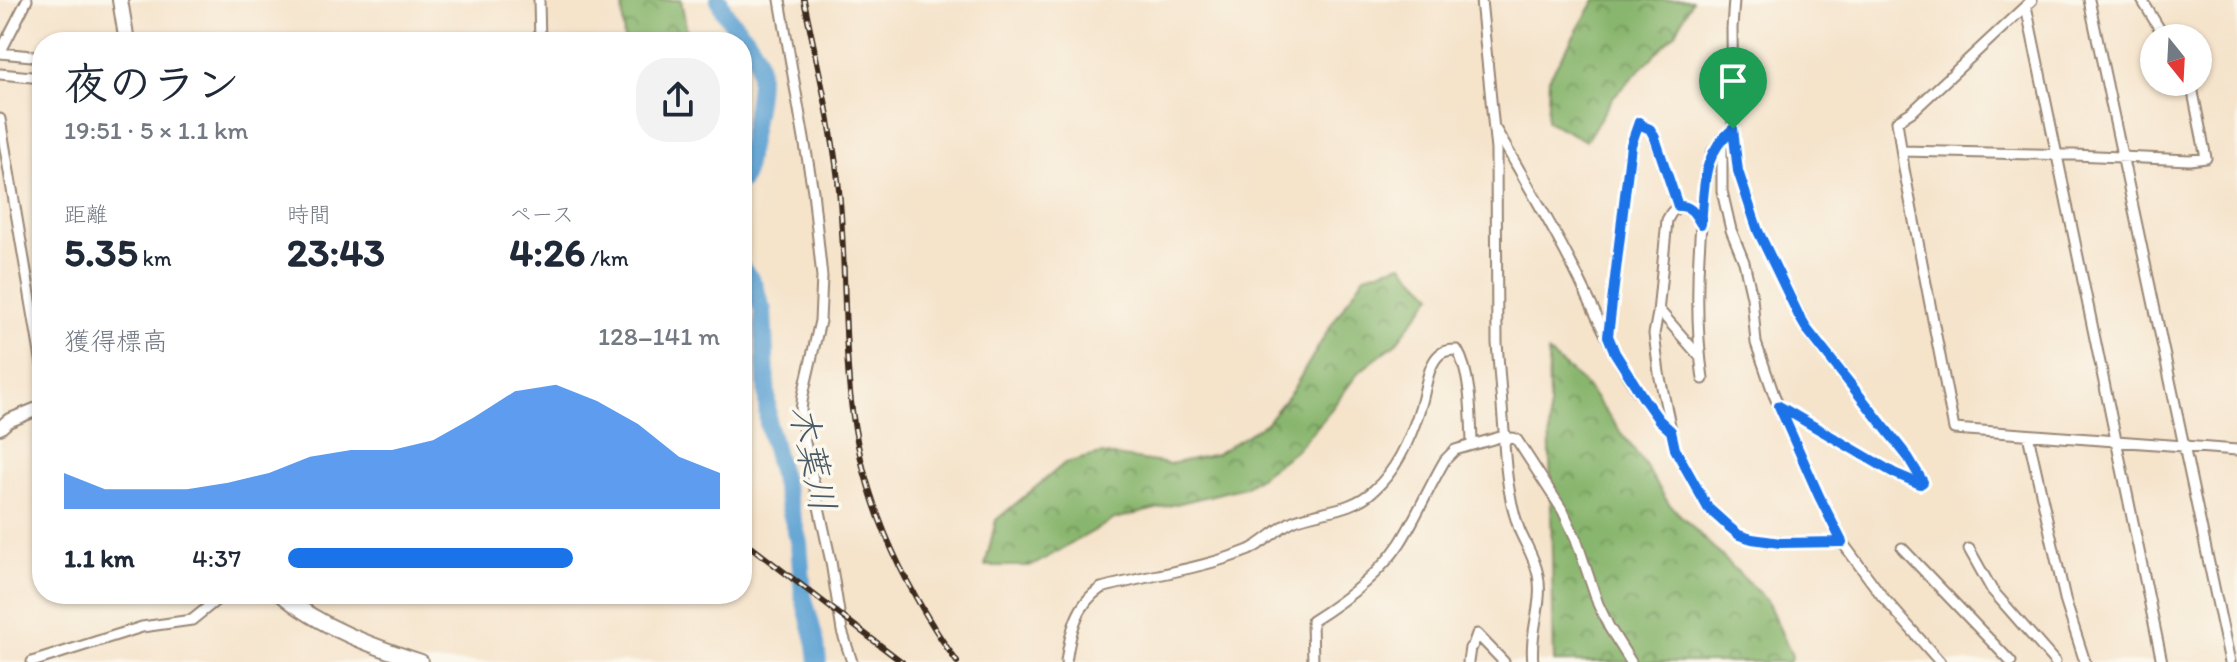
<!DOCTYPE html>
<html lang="ja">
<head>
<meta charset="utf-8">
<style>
  body { margin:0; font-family:Itim,"Klee One",sans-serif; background:#f2f2f3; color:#1f2937; height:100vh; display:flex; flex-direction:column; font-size:30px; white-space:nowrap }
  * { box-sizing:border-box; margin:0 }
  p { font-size:26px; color:#747a83 }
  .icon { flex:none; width:44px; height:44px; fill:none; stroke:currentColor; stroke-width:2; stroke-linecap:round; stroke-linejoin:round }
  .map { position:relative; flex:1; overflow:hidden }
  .drawer { position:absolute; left:32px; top:32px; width:720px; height:572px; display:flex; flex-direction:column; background:#fff; border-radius:32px; box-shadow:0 2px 6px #0004 }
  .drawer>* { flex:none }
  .needle { width:52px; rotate:162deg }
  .controls { position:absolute; left:2140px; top:24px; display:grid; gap:16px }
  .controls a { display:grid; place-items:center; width:72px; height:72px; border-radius:50%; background:#fff; box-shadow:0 2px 6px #0004; font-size:40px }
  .pin { position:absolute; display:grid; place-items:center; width:68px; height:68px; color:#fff; margin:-82px -34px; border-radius:50% 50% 50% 0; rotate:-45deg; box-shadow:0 0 8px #0007 }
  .pin .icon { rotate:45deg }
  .round { display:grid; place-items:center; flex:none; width:84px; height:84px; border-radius:32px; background:#f2f2f3 }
  .summary { display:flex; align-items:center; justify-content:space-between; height:136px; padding:0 32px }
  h1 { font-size:44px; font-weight:700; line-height:60px }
  .figures { display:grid; grid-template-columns:repeat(3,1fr); gap:12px; height:136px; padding:8px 32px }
  .figures div { display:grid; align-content:center }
  .figures b { font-size:40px; font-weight:700 }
  .figures small { font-size:22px; font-weight:400 }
  .figures p { font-size:22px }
  .chart { height:224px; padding:16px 32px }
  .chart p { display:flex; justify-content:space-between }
  .chart svg { width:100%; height:144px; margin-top:8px; fill:#1a73e8; opacity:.7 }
  ul { padding:0 32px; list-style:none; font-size:26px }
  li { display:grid; grid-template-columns:128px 96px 1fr; align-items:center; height:60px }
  li i { height:20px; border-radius:10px; background:#1a73e8 }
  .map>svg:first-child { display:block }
  .forest { fill:url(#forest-crowns); stroke:#627046; stroke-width:2 }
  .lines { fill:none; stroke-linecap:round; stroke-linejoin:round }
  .river { stroke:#5da2d3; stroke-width:18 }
  .street-casing { stroke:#988674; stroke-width:13 }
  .secondary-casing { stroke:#988674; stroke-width:16 }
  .primary-casing { stroke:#988674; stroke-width:18 }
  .street { stroke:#fff; stroke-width:9 }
  .secondary { stroke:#fff; stroke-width:12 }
  .primary { stroke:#fff; stroke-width:14 }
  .rail-casing { stroke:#3b2a1e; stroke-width:6 }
  .rail { stroke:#fbf7ec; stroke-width:3; stroke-dasharray:9; stroke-linecap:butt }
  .route-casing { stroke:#fff; stroke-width:16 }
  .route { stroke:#1a73e8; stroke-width:10 }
  .labels { text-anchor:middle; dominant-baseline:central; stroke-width:7; stroke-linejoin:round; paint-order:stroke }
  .water-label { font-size:36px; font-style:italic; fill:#495a66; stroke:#fbf7ec }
</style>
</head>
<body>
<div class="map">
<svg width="2237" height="662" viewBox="0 0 2237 662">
  <defs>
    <pattern id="forest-crowns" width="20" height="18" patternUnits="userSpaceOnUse" patternTransform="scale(2)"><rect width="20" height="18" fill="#89b66e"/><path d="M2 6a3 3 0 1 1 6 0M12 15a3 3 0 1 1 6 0" fill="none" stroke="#71945a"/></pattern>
  </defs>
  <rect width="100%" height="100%" fill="#fbf7ec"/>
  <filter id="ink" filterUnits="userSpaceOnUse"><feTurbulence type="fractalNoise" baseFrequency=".0125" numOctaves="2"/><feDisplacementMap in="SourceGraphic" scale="16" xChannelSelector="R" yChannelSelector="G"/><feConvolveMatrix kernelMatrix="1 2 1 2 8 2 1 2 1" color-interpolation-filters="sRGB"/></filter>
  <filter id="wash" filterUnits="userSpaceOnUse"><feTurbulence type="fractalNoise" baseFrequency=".006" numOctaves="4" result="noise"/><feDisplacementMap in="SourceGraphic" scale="32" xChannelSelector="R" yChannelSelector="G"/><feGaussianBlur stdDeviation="1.8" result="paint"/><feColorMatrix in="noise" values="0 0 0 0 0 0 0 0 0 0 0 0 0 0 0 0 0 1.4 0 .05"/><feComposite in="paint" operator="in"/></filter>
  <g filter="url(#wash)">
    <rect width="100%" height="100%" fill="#f5e3ca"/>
    <path class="forest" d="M622,0H681L689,42H624Z
      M1595,0H1692L1676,33L1613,97L1586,141L1547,121L1549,78Z
      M1402,264L1433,295L1395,344L1359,372L1323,420L1294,452L1245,487L1115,519L1032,566H985L996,520L1065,463L1101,454L1170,464L1216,454L1266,423L1292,391L1330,327L1365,275Z
      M1548,353L1583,382L1641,459L1669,504L1767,601L1792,656L1789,662H1554Z"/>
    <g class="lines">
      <path class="river" d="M719,0C727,24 746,32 755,52C767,78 748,141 745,171L742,180
        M742,269L752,281L763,311L768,425L799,543L803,595L816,644L818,662"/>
    </g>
  </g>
  <g filter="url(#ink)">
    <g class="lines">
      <g class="street-casing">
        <path id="street" d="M539,0L540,42
          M780,0L813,191L822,277L820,321L803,395L801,410L805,443L831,562L842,631L852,662
          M1481,0L1496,150L1497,343L1504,431L1507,439L1504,443C1506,473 1509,500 1519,529C1525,544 1535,558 1538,575C1544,602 1529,633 1533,662
          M1734,0L1732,28L1733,129L1738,171L1758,231L1806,328L1908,457L1923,482L1920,484L1894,473L1779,406
          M2032,0L1913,111L1897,121L1904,169L1954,429L2237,450
          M2089,0L2230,662
          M2142,0L2165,38
          M2026,6L2162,662
          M0,53L27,0
          M0,53L42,57
          M0,74L42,78
          M0,119L42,365
          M1496,130C1523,176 1550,222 1574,269C1601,323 1626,389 1671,431
          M1722,138V191L1731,230L1744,262L1752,297L1756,343L1774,395L1819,496L1842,542L1882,596L1940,662
          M1902,151L2074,155L2190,160L2206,158L2191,82
          M1678,206L1671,213L1667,220L1658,313L1654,334L1659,373L1675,449L1708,508L1739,535L1752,539L1780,543L1842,542
          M1678,206C1691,206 1695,214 1701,224
          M1659,310L1700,357
          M1608,336L1631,145L1639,122L1643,126L1650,129L1655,138L1678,206
          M1703,379C1695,322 1697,261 1703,204C1705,187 1705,170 1711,154C1714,148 1718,144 1722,139
          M2028,435L2066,603L2085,662
          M1902,548L2011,662
          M1969,549L1992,590L2055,662
          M32,662L142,627L192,620L224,594
          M1066,662C1070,634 1076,604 1101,588C1150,575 1202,569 1249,550C1266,542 1278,527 1295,520C1322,510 1352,511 1374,490C1398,469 1412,435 1421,405C1426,390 1427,365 1440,354C1445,350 1451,350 1457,350C1471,373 1471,416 1472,443
          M1313,662L1312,621C1344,601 1379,575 1400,543C1417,516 1429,487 1445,460L1455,450L1500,437L1507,439L1513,438L1517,440L1563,511L1576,539L1598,604L1609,627L1631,662
          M1468,662L1470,648L1473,645L1477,634L1504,662"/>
      </g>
      <g class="secondary-casing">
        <path id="secondary" d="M0,428L8,421L42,407"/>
      </g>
      <g class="primary-casing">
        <path id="primary" d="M120,0L127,42
          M281,594C320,627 372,646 421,662"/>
      </g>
      <use href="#street" class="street"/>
      <use href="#secondary" class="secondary"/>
      <use href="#primary" class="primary"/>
      <g class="rail-casing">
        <path id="rail" d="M804,0C816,59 831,120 838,180C846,251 843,322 850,393C860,494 899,580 957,662
          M742,540L902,662"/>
      </g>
      <use href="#rail" class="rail"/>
    </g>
  </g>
  <g class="lines" filter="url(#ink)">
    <g class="route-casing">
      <path id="route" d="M1639,122L1643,126L1650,129L1655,138L1678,206C1691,205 1695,214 1701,224C1705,186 1701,155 1733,129L1738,171L1758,231L1799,316L1806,328L1908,457L1923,482L1920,484L1894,473L1779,406L1819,496L1842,542L1780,543L1752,539L1739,535L1728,526L1708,508L1675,449L1671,431L1659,420L1644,399L1615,353L1608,336L1631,145Z"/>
    </g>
    <use href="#route" class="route"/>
  </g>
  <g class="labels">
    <g class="water-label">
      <text transform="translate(813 458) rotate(78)">木葉川</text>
    </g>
  </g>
</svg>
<div class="controls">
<a><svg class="needle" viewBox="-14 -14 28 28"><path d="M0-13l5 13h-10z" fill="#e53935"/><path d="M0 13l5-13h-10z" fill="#747a83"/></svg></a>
</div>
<div class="pin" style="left:1733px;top:129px;background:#1e9e55"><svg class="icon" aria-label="arrive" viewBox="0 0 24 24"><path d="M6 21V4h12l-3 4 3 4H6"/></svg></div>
<section class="drawer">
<div class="summary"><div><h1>夜のラン</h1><p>19:51 · 5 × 1.1 km</p></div><a class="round"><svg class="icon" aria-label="share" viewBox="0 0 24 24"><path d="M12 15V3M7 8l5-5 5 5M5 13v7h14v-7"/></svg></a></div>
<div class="figures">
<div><p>距離</p><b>5.35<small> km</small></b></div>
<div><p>時間</p><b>23:43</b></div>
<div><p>ペース</p><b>4:26<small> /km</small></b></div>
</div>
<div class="chart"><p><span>獲得標高</span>128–141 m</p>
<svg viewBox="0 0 160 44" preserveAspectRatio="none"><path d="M0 44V33L10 38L20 38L30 38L40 36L50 33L60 28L70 26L80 26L90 23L100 16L110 8L120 6L130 11L140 18L150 28L160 33V44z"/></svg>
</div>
<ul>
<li><b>1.1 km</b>4:37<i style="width:66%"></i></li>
</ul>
</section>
</div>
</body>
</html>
